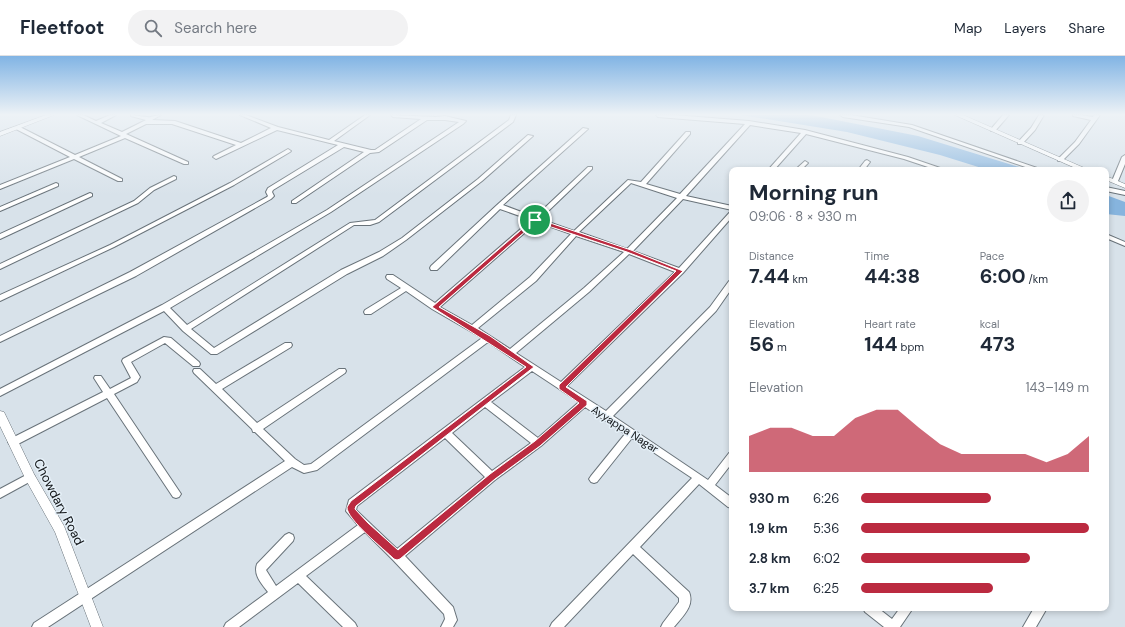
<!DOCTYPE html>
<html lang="en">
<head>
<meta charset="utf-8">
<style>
  body { margin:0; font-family:"DM Sans",sans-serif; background:#f2f2f3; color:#1f2937; height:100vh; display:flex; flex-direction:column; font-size:15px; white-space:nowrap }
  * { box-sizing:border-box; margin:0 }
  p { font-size:13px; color:#747a83 }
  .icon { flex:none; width:22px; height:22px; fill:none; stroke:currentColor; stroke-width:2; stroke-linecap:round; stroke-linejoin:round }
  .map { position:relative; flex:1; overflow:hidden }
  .panel { position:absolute; left:729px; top:111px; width:380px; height:444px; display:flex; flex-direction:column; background:#fff; border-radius:8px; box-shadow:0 2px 6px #0003 }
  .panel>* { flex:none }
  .pin { position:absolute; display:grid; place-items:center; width:34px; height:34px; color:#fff; margin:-17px; border:2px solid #fff; border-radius:50%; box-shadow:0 1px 4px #0007 }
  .round { display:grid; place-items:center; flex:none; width:42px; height:42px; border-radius:21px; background:#f2f2f3 }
  .overview { display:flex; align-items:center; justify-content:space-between; height:68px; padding:0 20px }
  h1 { font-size:22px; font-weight:700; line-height:30px }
  .figures { display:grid; grid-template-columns:repeat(3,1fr); gap:6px; height:68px; padding:4px 20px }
  .figures div { display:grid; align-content:center }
  .figures b { font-size:20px; font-weight:700 }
  .figures small { font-size:11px; font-weight:400 }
  .figures p { font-size:11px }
  .chart { height:112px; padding:8px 20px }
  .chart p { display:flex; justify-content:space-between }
  .chart svg { width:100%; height:72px; margin-top:4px; fill:#bb2a40; opacity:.7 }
  ul { padding:0 20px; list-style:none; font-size:13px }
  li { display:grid; grid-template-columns:64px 48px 1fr; align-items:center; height:30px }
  li i { height:10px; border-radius:5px; background:#bb2a40 }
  header { display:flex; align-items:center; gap:24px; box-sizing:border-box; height:56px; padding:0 20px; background:#fff; border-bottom:1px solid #e0e1e3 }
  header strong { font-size:19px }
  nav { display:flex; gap:22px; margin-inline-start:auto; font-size:14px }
  .search { width:280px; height:36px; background:#f2f2f3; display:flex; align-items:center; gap:10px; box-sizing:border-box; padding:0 14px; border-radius:22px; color:#747a83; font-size:15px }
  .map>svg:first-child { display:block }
  .water { fill:#86b4de }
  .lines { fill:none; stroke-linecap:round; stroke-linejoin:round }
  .minor-casing { stroke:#69737a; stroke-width:2 }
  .tertiary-casing { stroke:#69737a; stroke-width:1 }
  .minor { fill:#fff; fill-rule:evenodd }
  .tertiary { fill:#fff; fill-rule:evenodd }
  .route { fill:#bb2a40; stroke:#fff; fill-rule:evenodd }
  .labels { text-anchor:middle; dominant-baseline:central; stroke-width:3; stroke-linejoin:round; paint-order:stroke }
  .street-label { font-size:11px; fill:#111417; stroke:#e5f0f8 }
  .near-street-label { font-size:13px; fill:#111417; stroke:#e5f0f8 }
</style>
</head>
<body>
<header>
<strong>Fleetfoot</strong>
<div class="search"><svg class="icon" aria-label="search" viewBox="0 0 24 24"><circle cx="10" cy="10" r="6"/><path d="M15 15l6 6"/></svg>Search here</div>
<nav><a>Map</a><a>Layers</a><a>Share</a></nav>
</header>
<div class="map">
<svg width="1125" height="571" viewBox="0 0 1125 571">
  <rect width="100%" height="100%" fill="#d8e2ea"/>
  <path class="water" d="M741,59H808L821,61L918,80L1029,114H988L940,99L847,76Z
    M1106,139L1125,146V160L1106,158Z"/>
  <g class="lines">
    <g class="minor-casing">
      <path id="minor" d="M77,59H83L96,65L110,59H116L101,67L122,76L146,64L131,60V59C136,59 147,62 151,61C155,60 157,59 161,59L152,64L175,65L241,87L271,72L240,59H246L278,71L329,84L365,59H370L334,85L371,94H375L421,63L393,61L391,59L436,61L445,60L466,65L463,68L331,156L170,252L187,269L350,167L375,164L509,64L511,59H516L513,66L379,166L370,169H354L191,273L214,292L341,214L379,196L402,182L478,123L528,79L533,80L482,125L406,184L383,200L347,218L217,298H211L183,275L164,255L0,340V333L162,249L327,154L459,66L445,64H427L379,96L370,97L296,147H292V145L364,96L344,91L273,134L272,136L274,140L271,143L136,220L0,286V280L130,216L267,141L268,140L266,136L268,132L338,89L277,74L216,103L213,101L214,100L236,89L172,68H146L126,78L188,106V108H184L125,82L79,101L122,123V125H118L74,103L0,133V129L70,101L16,73V71H20L75,99L121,80Z
        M656,59H674L749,65L805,74L908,101L946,114H937L904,103L806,78L774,114H768L801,77L750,69L686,140L732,150V154L683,143L633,195L679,212L730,156L732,155V161L683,217L567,330L606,355L710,251L729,225H732V232L716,255L613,360L708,424L729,397L732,396V407L715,429L732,442V452L728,451L699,428L640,491L689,536C695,550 682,561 674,571H661L663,567L679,546V542L633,498L564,571H550L552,567L692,422L632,382L597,426L594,427L591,426L589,423L591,420L625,378L585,351L541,390L495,424L405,500L453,551L457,564L453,571H441L445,563L444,558L393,504L365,476L306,520L355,567L357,571H343L298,527L239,571H224L226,567L268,536C262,528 253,519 257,508L285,479L289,477L293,479L294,482L293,485L266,514L276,530L358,469L346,455L349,444L525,311L488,286L317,414L304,417L292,411L48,571H32L34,567L285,405L255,376H253L252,373L194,317L193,315L194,313H200L216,328L285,287H291L292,289L291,291L222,333L257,367L339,313H345L346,315L345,317L263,373L295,403L304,409L311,408L482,282L432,253L406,235L371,258H365L364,256L365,254L401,232L387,223L386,221L387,219H393L435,247L531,164L500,153L437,214H431L430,212L431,210L497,149L583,72L588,73L503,149L535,161L588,111H592V113L540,163L574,175L628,124L641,126L686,76H690V78L646,128L680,138L745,68L658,61ZM631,127L677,142L627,193L579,176ZM537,166L571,178L530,221L472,269L440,251ZM576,180L624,196L584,232L510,293L478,272L536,225ZM629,198L675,216L561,326L516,297L589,236ZM532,315L579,346L538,382L491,346ZM485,351L531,387L492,415L452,377ZM445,382L485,421L397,493L356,454L357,450Z
        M840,59H851L912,69L1043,114H1034L909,71L843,61Z
        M1003,59H1009L995,75H991V73Z
        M1039,59H1044L1035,74L1022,88H1018V86L1031,72Z
        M1073,59H1081L1093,61L1094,59H1100L1079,88L1062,105H1058V103L1075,86L1091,64L1073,60Z
        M288,93L291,95L290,96L234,129L114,191L0,245V239L110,189L230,127Z
        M1125,99V108L1118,125L1117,126H1113L1112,125L1122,101Z
        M867,104L870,106L864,114H858L865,105Z
        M805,105L808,107L801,114H795Z
        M174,120L176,121V123L154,134L138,147L0,213V208L134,145L150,132Z
        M56,127L58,128V130L0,155V151Z
        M1106,131L1125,135V139L1106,135Z
        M90,137L92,138V140L0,183V178Z
        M1106,178L1125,186V190L1106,182Z
        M164,281L171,282L199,306L200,308L199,310H193L165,287L131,306L140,321L137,326L114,338L179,435L181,438L179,441L176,442L173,441L107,342L16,389L13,390L10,389L8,386L10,383L103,336L94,322L95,320H101L110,333L131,322L122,305L123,303Z
        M30,417L33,418L35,421L33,424L0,442V433Z
        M863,552H878L892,563L900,552H913L900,571H884L865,556Z
        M1034,552H1047L1036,571H1023Z"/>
    </g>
    <g class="tertiary-casing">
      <path id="tertiary" d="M46,59H54L0,80V76Z
        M955,59H963L1089,114H1080Z
        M1106,120L1125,128V132L1106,124Z
        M0,355L4,356L34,418L64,470L103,571H91L55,476L26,424L0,370Z"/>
    </g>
    <use href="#minor" class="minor"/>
    <use href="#tertiary" class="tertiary"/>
  </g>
  <linearGradient id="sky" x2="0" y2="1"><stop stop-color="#81b4e4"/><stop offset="0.42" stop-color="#edf2f6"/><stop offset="1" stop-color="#edf2f6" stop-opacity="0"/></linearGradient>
  <rect width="1125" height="139" fill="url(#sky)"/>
  <path class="route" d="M535,162L631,194L683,215L566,331L587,345V349L540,390L495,423L400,503L397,504L394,503C385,494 346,463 347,451L351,445L526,311L432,251ZM536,166L627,196L676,215L559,329V333L579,347L535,385L490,418L398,494L368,467L355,453L356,450L534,311L490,280L439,251Z"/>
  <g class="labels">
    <g class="street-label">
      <text transform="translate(625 373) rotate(33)">Ayyappa Nagar</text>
    </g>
    <g class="near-street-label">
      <text transform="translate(59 446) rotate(63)">Chowdary Road</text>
    </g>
  </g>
</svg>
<div class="pin" style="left:535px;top:164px;background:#1e9e55"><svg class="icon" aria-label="arrive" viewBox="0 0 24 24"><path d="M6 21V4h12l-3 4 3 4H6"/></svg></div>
<section class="panel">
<div class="overview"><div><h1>Morning run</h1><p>09:06 · 8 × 930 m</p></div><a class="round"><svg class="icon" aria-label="share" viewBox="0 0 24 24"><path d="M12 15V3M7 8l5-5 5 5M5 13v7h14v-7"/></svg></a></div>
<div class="figures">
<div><p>Distance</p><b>7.44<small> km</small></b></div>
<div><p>Time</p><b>44:38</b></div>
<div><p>Pace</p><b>6:00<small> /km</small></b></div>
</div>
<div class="figures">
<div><p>Elevation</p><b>56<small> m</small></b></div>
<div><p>Heart rate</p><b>144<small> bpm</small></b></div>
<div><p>kcal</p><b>473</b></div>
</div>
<div class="chart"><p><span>Elevation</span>143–149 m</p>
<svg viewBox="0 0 160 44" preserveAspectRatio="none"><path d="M0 44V22L10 17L20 17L30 22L40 22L50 11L60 6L70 6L80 17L90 27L100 33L110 33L120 33L130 33L140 38L150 33L160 22V44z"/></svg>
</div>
<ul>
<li><b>930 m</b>6:26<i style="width:57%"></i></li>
<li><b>1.9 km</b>5:36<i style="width:100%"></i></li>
<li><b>2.8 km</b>6:02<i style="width:74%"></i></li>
<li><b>3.7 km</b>6:25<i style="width:58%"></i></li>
</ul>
</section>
</div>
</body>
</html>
